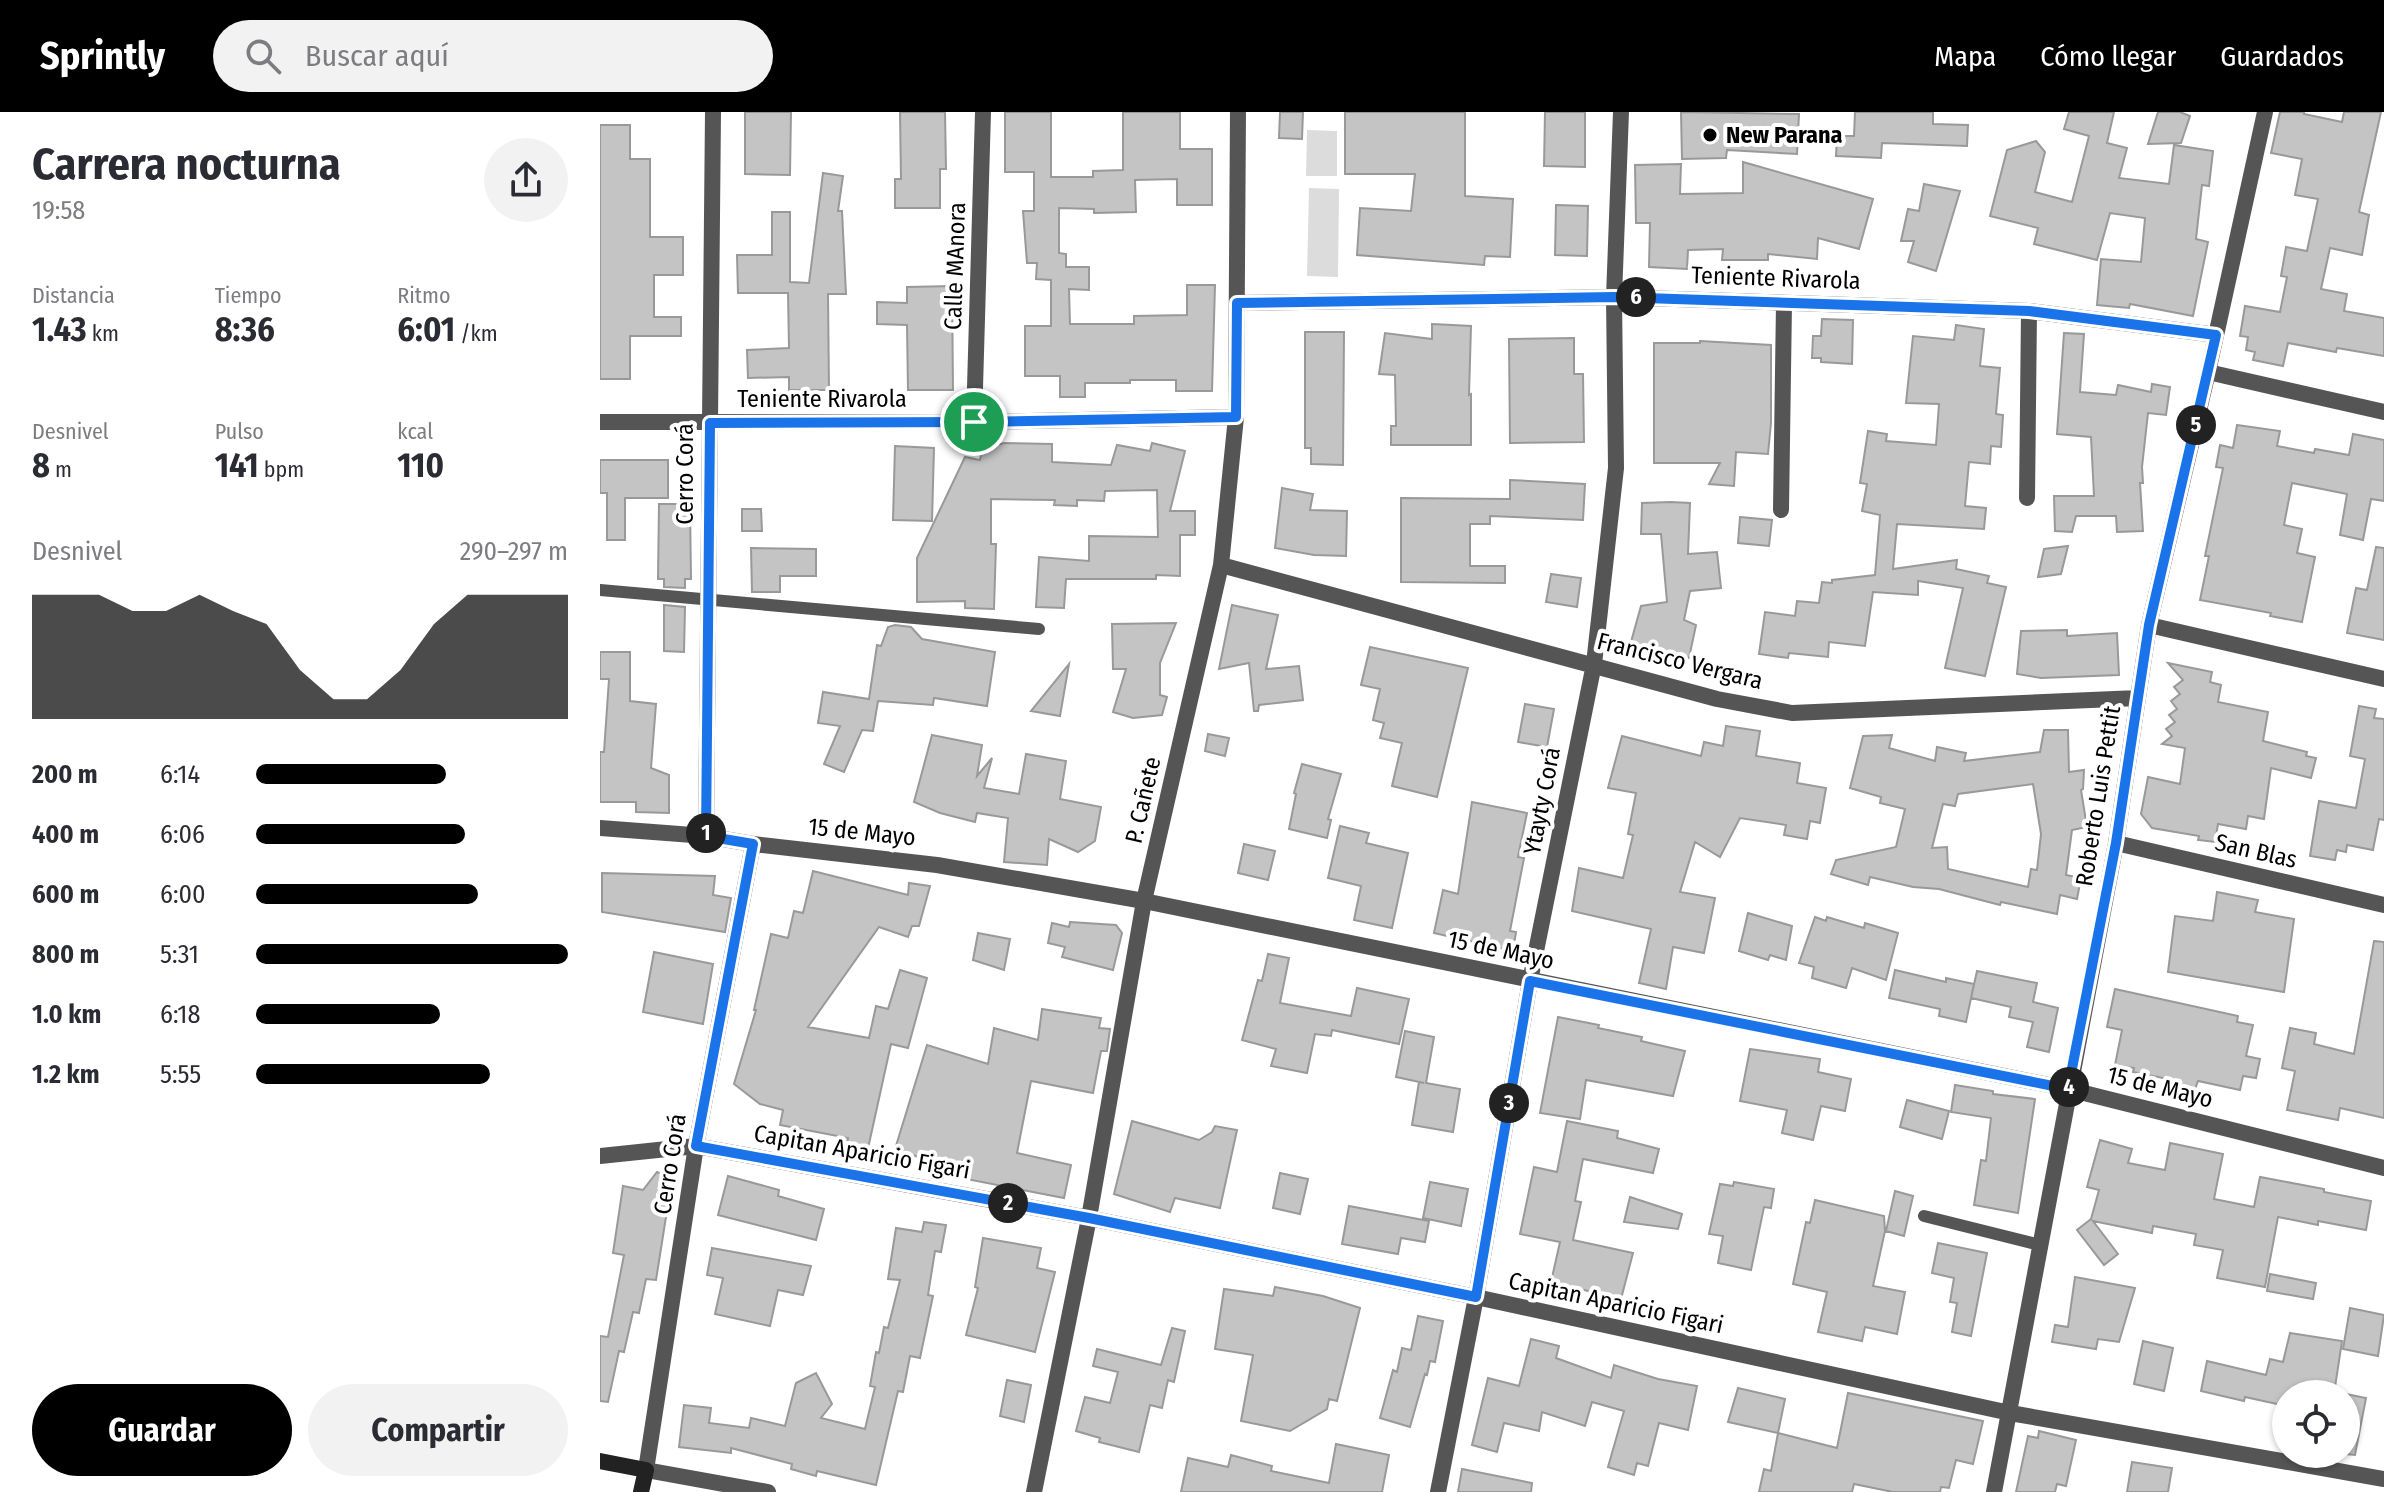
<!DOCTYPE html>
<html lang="es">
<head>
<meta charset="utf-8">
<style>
  body { margin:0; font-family:"Fira Sans Condensed",sans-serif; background:#f2f2f3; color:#2b2b33; height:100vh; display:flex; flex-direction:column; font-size:30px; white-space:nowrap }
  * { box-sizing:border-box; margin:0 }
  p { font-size:26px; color:#7c7c81 }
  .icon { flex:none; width:44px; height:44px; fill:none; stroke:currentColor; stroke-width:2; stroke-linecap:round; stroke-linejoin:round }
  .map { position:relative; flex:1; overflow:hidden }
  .details { display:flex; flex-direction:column; background:#fff; width:600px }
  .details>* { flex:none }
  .controls { position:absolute; left:1672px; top:1268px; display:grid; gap:16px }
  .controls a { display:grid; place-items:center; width:88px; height:88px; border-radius:50%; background:#fff; box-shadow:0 2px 6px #0004; font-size:40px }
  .pin { position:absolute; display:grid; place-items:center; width:68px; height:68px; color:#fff; margin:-34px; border:4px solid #fff; border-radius:50%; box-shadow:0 2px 8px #0007 }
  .km { position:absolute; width:40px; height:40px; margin:-20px; border-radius:50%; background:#222; color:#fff; font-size:22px; line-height:40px; text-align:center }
  .round { display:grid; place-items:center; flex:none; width:84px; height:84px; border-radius:42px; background:#f2f2f3 }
  .summary { display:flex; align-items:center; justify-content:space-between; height:136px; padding:0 32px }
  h1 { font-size:44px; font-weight:700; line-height:60px }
  .figures { display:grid; grid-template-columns:repeat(3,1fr); gap:12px; height:136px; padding:8px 32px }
  .figures div { display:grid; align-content:center }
  .figures b { font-size:34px; font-weight:700 }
  .figures small { font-size:22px; font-weight:400 }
  .figures p { font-size:22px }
  .chart { height:224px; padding:16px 32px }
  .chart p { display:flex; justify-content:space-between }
  .chart svg { width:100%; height:144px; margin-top:8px; fill:#000; opacity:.7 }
  .action { display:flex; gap:16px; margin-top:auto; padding:16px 32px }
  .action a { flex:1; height:92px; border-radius:48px; background:#000; color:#fff; font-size:32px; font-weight:700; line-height:92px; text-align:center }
  .action a+a { background:#f2f2f3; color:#2b2b33 }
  ul { padding:0 32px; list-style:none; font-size:26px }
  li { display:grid; grid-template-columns:128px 96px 1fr; align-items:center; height:60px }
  li i { height:20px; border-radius:10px; background:#000 }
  header { display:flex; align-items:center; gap:48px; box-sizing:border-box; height:112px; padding:0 40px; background:#000; color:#fff }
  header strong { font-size:38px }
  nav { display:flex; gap:44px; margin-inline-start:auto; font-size:28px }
  .search { width:560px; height:72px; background:#f2f2f3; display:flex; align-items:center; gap:20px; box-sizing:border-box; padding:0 28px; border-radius:44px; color:#7c7c81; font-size:30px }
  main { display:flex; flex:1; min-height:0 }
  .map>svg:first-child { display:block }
  .green { fill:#dcdcdc }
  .building { fill:#c4c4c4; stroke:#999; stroke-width:2; fill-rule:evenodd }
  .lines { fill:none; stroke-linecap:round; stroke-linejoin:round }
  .service { stroke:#555; stroke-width:12 }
  .minor { stroke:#555; stroke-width:16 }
  .secondary { stroke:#222; stroke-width:16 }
  .route-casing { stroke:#fff; stroke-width:16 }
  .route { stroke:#1a73e8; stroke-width:10 }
  .poi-dot { fill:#000; stroke:#fff; stroke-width:3 }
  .labels { text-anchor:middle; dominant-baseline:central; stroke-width:8; stroke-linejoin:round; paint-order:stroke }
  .poi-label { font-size:24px; font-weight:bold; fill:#000; stroke:#fff; text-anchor:start }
  .street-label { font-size:24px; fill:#000; stroke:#fff }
</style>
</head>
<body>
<header>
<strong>Sprintly</strong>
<div class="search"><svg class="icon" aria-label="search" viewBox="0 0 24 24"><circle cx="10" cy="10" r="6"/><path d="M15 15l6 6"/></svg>Buscar aquí</div>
<nav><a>Mapa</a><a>Cómo llegar</a><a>Guardados</a></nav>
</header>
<main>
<section class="details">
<div class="summary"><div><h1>Carrera nocturna</h1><p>19:58</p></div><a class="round"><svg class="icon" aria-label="share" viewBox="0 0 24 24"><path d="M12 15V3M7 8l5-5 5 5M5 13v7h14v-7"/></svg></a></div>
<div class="figures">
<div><p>Distancia</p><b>1.43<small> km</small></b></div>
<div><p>Tiempo</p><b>8:36</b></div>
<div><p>Ritmo</p><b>6:01<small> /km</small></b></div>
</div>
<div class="figures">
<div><p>Desnivel</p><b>8<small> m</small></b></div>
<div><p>Pulso</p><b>141<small> bpm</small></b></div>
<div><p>kcal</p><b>110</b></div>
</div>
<div class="chart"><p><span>Desnivel</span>290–297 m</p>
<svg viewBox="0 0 160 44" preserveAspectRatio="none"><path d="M0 44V6L10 6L20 6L30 11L40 11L50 6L60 11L70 15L80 29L90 38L100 38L110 29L120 15L130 6L140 6L150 6L160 6V44z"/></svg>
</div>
<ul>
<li><b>200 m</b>6:14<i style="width:61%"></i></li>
<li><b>400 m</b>6:06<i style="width:67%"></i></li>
<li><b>600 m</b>6:00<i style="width:71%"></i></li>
<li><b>800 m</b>5:31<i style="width:100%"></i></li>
<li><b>1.0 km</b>6:18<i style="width:59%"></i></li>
<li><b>1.2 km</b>5:55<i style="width:75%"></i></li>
</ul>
<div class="action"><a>Guardar</a><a>Compartir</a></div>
</section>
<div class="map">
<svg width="1784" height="1380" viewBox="0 0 1784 1380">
  <rect width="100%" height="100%" fill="#fff"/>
  <path class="green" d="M707,18L737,19V64H706Z
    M709,76L739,77L738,165L707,164Z"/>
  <path class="building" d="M145,0H191L190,63L145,62Z
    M300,0H345L346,57H340V96H295V67H301Z
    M405,0H451V65H493V59L523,58V0H580V37H612V93H577V67L535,68L536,100L494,101V97L459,96V141L466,142V155H489V178L469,177L470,212H534V204L587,203V173H615L612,279H576V268H530V271H485V285H460V264H425V214H451V168L436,167L437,151H427L423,99H434V60H405Z
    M680,0H703L702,27L679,26Z
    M745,0H865V84L913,87L910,145L885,144L884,153L757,143L760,96L811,99L815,62H745Z
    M945,0H985V55L944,54Z
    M1081,0L1199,2L1197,42L1127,38L1126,46L1082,47Z
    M1255,0H1333V12L1368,13L1367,34L1282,31L1281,46L1236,44L1237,24H1254Z
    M1469,0H1514L1507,31L1527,36L1519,66L1569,72L1574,33L1613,39L1609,74L1602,73L1596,127L1608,130L1593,204L1530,192L1529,196L1497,193L1501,147L1541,150L1545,106L1510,101L1497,148L1434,132L1438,116L1390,104L1407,38L1436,29L1445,40L1435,80L1472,90L1489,24L1464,17Z
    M1558,0H1580L1590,4L1581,31L1548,32Z
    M1680,0H1704V2L1742,10L1744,0H1781L1759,100L1769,103L1762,143L1730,136L1721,177L1747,182L1744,199L1784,206V244L1737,236L1736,240L1688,231L1683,254L1653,248L1655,240L1646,238L1648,225L1640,224L1645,194L1680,200L1687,165L1681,164L1686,135L1707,139L1718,87L1695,83L1702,47L1671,41Z
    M0,13H30V47H50V125H83V163H54V205H81V224H30V267H0Z
    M1143,50L1273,87L1259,137L1218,126L1217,147L1168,142V148H1122L1123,137L1088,138L1087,157L1049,155L1050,111H1036L1035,53L1081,52L1080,82L1143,81Z
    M223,61L243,64L238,99H242L246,182H228L229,278H189V265L148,266L147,238L189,236L188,181H138L137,143H172V100H190V170L209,171Z
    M1324,72L1360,79L1336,159L1308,150L1314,129H1301L1308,97L1319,99Z
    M956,93L988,94L987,144L955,143Z
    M352,174L353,278H308L307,213L277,212V190L307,191V175Z
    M1222,207L1253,208L1252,252L1221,250V246H1212L1213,224H1221Z
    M832,212L871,214L869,283L871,282V333H791V314H796L795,263L779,262L785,221L832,227Z
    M1356,213L1384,217L1380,254L1400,256L1396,302L1403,303L1401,335L1391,334L1390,352L1369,350L1365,394L1386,396L1384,417L1297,412L1293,457L1357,448L1356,457L1389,464L1387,471L1406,475L1385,564L1345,556L1363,476L1318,469V483L1273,480L1265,534L1229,530L1228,545L1189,541L1188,546L1159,542L1165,500L1195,504L1197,489L1219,491L1222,470L1232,471V468L1275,463L1280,403L1262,399L1267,372L1260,371L1268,319L1287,322L1286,329L1336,333L1339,292L1306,291L1313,224L1354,228Z
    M705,220H744L743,353L711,352V336H705Z
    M1464,221L1484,222L1480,280L1516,283L1518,273L1551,280L1552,272L1570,275L1566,303L1548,301L1542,355L1543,371H1540L1543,419L1517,420L1516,404H1476L1472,420L1455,419L1454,384H1494L1491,325L1457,322Z
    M974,226V262H983L984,330L910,331L909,227Z
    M1100,229L1171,233V311L1168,342L1136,340L1134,374L1109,372L1120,351H1054V231H1100Z
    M1637,313L1680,319L1677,334L1714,341L1715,337L1749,343L1753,322L1784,328V389L1771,387L1763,428L1740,423L1747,382L1692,371L1684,413L1702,417L1697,441L1715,445L1702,510L1670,504L1671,501L1600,488L1609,444H1605L1623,356L1616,355L1620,333L1633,336Z
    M404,331L452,332V350L511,353L517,333L550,339L552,331L585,339L570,399H595V423H580V464L556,463V467H466L464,496L436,495L439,445L489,449V424L558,425L557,378L505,379L504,389L477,388V394L454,393L455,388L391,387V432H396L394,497L365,496V489L317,490V446L365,345L380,348L382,338Z
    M295,334L334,336L332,409L293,408Z
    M0,348H68V386H25V428H7V381H0Z
    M910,368L985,372L983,408L890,404V412H870V454H905V471L801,470V386L910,387Z
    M682,376L713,382L710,398L747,399L746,444L714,443L675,436Z
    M1071,390L1090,391L1088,442L1117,440L1121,476L1090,479L1084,508L1096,513L1089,546L1067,541L1066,547L1029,537L1041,494L1067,490L1061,422H1041L1042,391Z
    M59,392H90L91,467H85V476L64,475V467H58Z
    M142,397H161L162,419H142Z
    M1140,405L1172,408L1169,434L1138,431Z
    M1468,434L1461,462L1438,465L1444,437Z
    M1776,435L1784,436V528L1747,521L1756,476L1767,478Z
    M151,436L216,437V464H180V480H152Z
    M951,462L981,466L977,495L946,490Z
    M64,493L85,495L84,540L64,539Z
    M632,493L678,503L666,557L699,554L703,588L659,593L658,599H654L649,551L619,557Z
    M576,511L560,551V583L567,585L562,603L533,606L513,600L526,557H513L512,512Z
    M295,513L311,515L322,527L395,540L387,594L334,586L333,593L278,589L273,619L262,618L244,660L224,652L240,614L218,611L223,580L269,587L277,533L281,534L288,515Z
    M1467,518V524L1517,521L1519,563L1441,566L1417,562L1421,519Z
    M770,535L868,556L837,685L792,674L802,631L780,626L784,611L773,608L780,577L761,573Z
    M0,540H30V589L56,592L51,656L69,663V701L36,700V690H0V640H4L9,567H0Z
    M1568,551L1612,560L1610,570L1621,573L1618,590L1668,600L1663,629L1707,640L1706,644L1716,646L1711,666L1671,656L1664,707L1648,704L1646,717L1618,712L1615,730L1598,728L1599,724L1552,716L1541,702L1548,665L1580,672L1585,636L1562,632L1572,624L1566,617L1575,610L1569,603L1577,597L1571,589L1580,582L1574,575L1583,568Z
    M469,552L460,604L431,599Z
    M925,592L954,597L947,635L918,630Z
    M1759,594L1776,597L1774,606L1784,607V708L1779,707L1773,738L1747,733L1746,740L1737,738L1735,748L1710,744L1719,689L1756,696L1765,647L1750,644Z
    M1126,614L1160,619L1156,644L1200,651L1197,671L1226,676L1220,711L1210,709L1207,727L1184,723L1186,713L1140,706L1120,745L1095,730L1080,780L1115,786L1104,841L1073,835L1066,877L1039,871L1051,817L972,799L979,756L1023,766L1033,723L1028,722L1036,681L1008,676L1022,624L1101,644L1104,630L1123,634Z
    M1444,618H1468L1469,660L1484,658L1483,677L1481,678L1487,715L1472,718L1466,763L1481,766L1477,787L1460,783L1457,802L1401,790L1400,793L1339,777L1313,775L1270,765L1268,773L1231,762L1236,748L1296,735L1305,697L1280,691L1281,685L1250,676L1263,624L1292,623L1289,636L1335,649L1337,635L1366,641L1364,649L1440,640ZM1433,672L1441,722L1437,758L1431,757L1428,775L1348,757L1347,735L1332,736L1343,692L1355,694L1358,682Z
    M608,622L629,626L625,644L605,639Z
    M332,623L382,633L377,664L392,646L384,676L419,682L426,642L466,649L460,687L501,695L495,729L478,740L449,727L447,753L404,750L408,706L377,701L375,710L340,701L314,690Z
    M702,652L741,662L728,707L731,708L727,726L689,717L696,682L694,681Z
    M872,690L927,701L918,745L924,746L910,819L916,820L913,839L834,821L843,778L858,782Z
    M740,714L769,721L766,731L808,741L792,816L754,808L761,774L728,766Z
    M644,732L675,739L668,768L638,761Z
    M213,759L308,783L309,771L330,774L319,814H312L308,825L279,815L208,915L269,926L276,894L288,897L300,858L327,866L308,936L291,932L265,1050L243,1045L248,1026L180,1013L183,998L160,992L134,972L156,898H154L171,822L188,826L194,799L203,801Z
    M2,761L115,764L113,783L131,786L125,820L2,800Z
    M1617,780L1658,788L1655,800L1694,807L1684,880L1568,860L1575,804L1613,809Z
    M1148,801L1192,814L1186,848L1170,843L1168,848L1139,839Z
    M1215,805L1226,809L1227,805L1264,816L1265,811L1298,821L1286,868L1252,856L1246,876L1212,866L1214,855L1199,851Z
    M470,810L516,813L522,821L513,858L462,845L465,835L448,831L452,811L469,815Z
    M378,821L410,827L404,858L373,848Z
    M1774,829L1784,830V1006L1740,996L1738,1008L1687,998L1695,959L1682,956L1690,916L1716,921L1714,932L1754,942Z
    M54,840L113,852L103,912L43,900Z
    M668,842L689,846L680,891L751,904L757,876L809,887L799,932L732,918L731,924L715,922L707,961L671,954L676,937L642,928L658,868L662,869Z
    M1295,858L1346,870V866L1374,872L1366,910L1339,904L1340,897L1289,886Z
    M1377,859L1437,871L1433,890L1458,896L1449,940L1427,935L1433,910L1409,905L1411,895L1371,886Z
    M1515,877L1638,904L1637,910L1653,913L1646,944L1660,947L1656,966L1643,964L1640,978L1598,969L1594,980L1571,972L1573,968L1533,960L1534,956L1515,953L1522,918L1507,915Z
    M442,897L501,906L499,916L510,917L507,939H501L493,981L431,969L417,1041L471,1053L464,1086L325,1059L327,1048L295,1037L327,933L388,952L394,916L438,928Z
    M958,905L999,913L998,916L1042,925L1041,929L1085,939L1073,984L986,968L980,1007L940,1001Z
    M805,919L834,925L826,971L860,977L853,1020L812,1013L819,970L824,971L796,965Z
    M1150,937L1220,947L1218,960L1251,967L1245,999L1221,994L1213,1028L1182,1021L1187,998L1140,989Z
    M1355,973L1393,979V982L1435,987L1418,1101L1374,1093L1381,1048L1386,1049L1391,1006L1351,1000Z
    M1307,988L1349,999L1342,1027L1300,1015Z
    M532,1009L599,1028L612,1020L615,1014L637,1018L620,1096L575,1086L570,1100L514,1082Z
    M967,1009L1018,1019L1017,1026L1059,1037L1053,1061L983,1047L975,1089L981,1090L973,1128L1033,1141L1021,1187L951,1170L960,1130L920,1122L934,1055L957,1060Z
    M1500,1028L1532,1037L1528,1051L1565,1058L1570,1031L1623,1042L1614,1087L1654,1095L1660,1065L1724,1077V1080L1771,1089L1766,1118L1718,1109V1113L1678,1105L1665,1175L1617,1166L1623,1138L1594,1133L1596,1122L1553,1114L1552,1121L1493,1109L1518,1142L1504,1153L1477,1118L1491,1107L1499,1078L1487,1075Z
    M57,1060L72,1067L56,1168L46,1167L39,1201L33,1200L24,1240L19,1239L8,1290L0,1289V1224L8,1225L24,1143L13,1141L23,1074L43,1078Z
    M680,1061L708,1067L700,1102L673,1096Z
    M128,1064L179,1078L178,1084L224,1097L216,1128L118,1103Z
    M830,1070L868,1077L861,1114L823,1106Z
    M1134,1070L1174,1077L1171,1096L1164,1095L1151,1158L1118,1151L1123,1124L1109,1122L1120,1072L1133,1074Z
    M1295,1079L1313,1084L1304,1124L1286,1119Z
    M1030,1085L1082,1102L1078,1117L1024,1110Z
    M1215,1088L1284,1104L1285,1119L1273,1174L1305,1180L1297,1222L1265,1215L1262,1229L1218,1220L1227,1180L1193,1172L1206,1110L1210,1111Z
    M749,1094L829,1109L825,1130L801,1126L798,1142L742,1132Z
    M324,1110L346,1113L341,1140L335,1139L328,1183L333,1184L320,1246L310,1244L303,1280L298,1279L276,1373L217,1359L216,1364L191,1357L192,1352L131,1336V1341L79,1335L84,1293L111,1296L109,1311L149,1316L151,1306L185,1314L196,1271L216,1261L232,1292L221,1306L265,1317L275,1275L270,1274L276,1240L279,1241L284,1215L288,1216L300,1168L288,1167L296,1116L322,1120Z
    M383,1126L441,1136L437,1156L455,1160L435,1240L366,1223L378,1176L375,1175Z
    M1338,1131L1387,1141L1371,1224L1352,1220L1357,1191L1350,1190L1354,1166L1332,1161Z
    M112,1136L211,1154L203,1183L178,1178L170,1214L115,1202L123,1166L107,1163Z
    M1670,1162L1716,1171L1713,1187L1667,1179Z
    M1475,1165L1535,1176L1519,1230L1498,1227L1496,1237L1452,1230L1455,1213L1468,1215Z
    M675,1175L723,1184L760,1196L737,1289L729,1287L727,1297L690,1319L641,1309L653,1243L615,1237L624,1177L673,1184Z
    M1750,1196L1784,1203L1778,1244L1743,1237Z
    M818,1204L843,1209L835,1250L830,1249L827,1263L825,1262L810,1315L780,1306L793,1258L797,1260L802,1236L811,1238Z
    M572,1216L585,1219L574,1270L568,1268L562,1296L550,1293L539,1340L499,1330L500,1326L476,1319L485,1285L510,1291L518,1260L493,1254L497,1237L561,1253Z
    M1690,1221L1742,1229L1734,1282H1686V1294L1645,1285L1644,1289L1601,1279L1607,1249L1666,1263L1670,1247L1683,1250Z
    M931,1227L959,1234L956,1246L1011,1266L1014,1253L1058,1267L1097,1274L1088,1318L1059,1311L1048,1354L1037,1351L1034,1363L1008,1355L1024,1299L992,1290L985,1314L942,1300L939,1319L904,1311L897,1340L872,1333L888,1266L919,1274Z
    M1543,1229L1573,1236L1564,1279L1534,1272Z
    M407,1268L431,1273L424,1310L400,1304Z
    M1138,1276L1185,1287L1178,1321L1237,1336L1248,1281L1383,1309L1373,1352L1356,1348L1349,1376L1341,1375L1340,1380H1293L1254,1372L1252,1380H1159L1164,1357L1171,1359L1178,1321L1128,1310Z
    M1746,1282L1766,1286L1755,1343L1746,1342Z
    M1439,1319L1476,1328L1466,1374L1457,1372L1455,1380H1416L1428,1324L1438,1326Z
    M736,1332L789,1343L782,1380H581L588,1346L628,1355L631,1343L672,1354L671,1359L729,1371Z
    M1532,1350L1572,1356L1568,1380H1527Z
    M862,1357L932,1371L931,1380H858Z"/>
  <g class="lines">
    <path class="service" d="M0,478L439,517
      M1324,1104L1440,1133"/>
    <path class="minor" d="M637,191L1014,185L1429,199L1616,223
      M1608,260L1784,300
      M0,310H374L636,305
      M374,310L383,0
      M1427,386L1429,199
      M1181,398L1184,191
      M621,453L1117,587L1192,601L1538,586
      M1549,513L1784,567
      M0,716L106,724L153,732L337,753L544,789L1468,977L1784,1056
      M106,724L113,0
      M1516,731L1784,793
      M153,732L96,1034L46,1358L168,1380
      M0,1044L96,1034L489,1106L876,1185L1410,1301L1784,1367
      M434,1380L489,1106L544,789L621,453L636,305L638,0
      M838,1380L876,1185L930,869L994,552L1016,356L1014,185L1021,0
      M1394,1380L1516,731L1549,513L1608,260L1665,0"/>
    <path class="secondary" d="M0,1349L46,1358L41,1380"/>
  </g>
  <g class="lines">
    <g class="route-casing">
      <path id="route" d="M1014,185L1429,199L1616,223L1549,513L1516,731L1468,977L930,869L876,1185L489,1106L96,1034L153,732L106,724L110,311L374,310L636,305L637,191Z"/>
    </g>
    <use href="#route" class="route"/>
  </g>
  <circle class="poi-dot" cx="1110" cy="23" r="8"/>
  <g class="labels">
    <g class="poi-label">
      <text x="1126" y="23">New Parana</text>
    </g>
    <g class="street-label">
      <text transform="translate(355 154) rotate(-88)">Calle MAnora</text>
      <text transform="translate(1176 166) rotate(2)">Teniente Rivarola</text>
      <text x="222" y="287">Teniente Rivarola</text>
      <text transform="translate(85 362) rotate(-90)">Cerro Corá</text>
      <text transform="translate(1080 549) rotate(14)">Francisco Vergara</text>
      <text transform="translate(1498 684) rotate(-81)">Roberto Luis Pettit</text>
      <text transform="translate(543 688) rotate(-77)">P. Cañete</text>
      <text transform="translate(942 689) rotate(-79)">Ytayty Corá</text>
      <text transform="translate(262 720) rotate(6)">15 de Mayo</text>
      <text transform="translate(1656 739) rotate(13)">San Blas</text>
      <text transform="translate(901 838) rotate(12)">15 de Mayo</text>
      <text transform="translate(1560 975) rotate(14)">15 de Mayo</text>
      <text transform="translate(262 1040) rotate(10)">Capitan Aparicio Figari</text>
      <text transform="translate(70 1052) rotate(-81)">Cerro Corá</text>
      <text transform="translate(1016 1191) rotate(12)">Capitan Aparicio Figari</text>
    </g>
  </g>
</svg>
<div class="controls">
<a><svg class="icon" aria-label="locate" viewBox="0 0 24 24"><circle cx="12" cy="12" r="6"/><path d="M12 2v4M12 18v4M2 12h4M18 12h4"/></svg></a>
</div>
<div class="pin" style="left:374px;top:310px;background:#1e9e55"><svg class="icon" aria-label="arrive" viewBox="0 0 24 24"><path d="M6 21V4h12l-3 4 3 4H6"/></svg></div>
<b class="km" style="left:106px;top:721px">1</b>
<b class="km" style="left:408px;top:1091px">2</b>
<b class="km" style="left:909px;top:991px">3</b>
<b class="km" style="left:1469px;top:975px">4</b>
<b class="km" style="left:1596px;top:313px">5</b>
<b class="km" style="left:1036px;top:185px">6</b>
</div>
</main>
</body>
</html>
